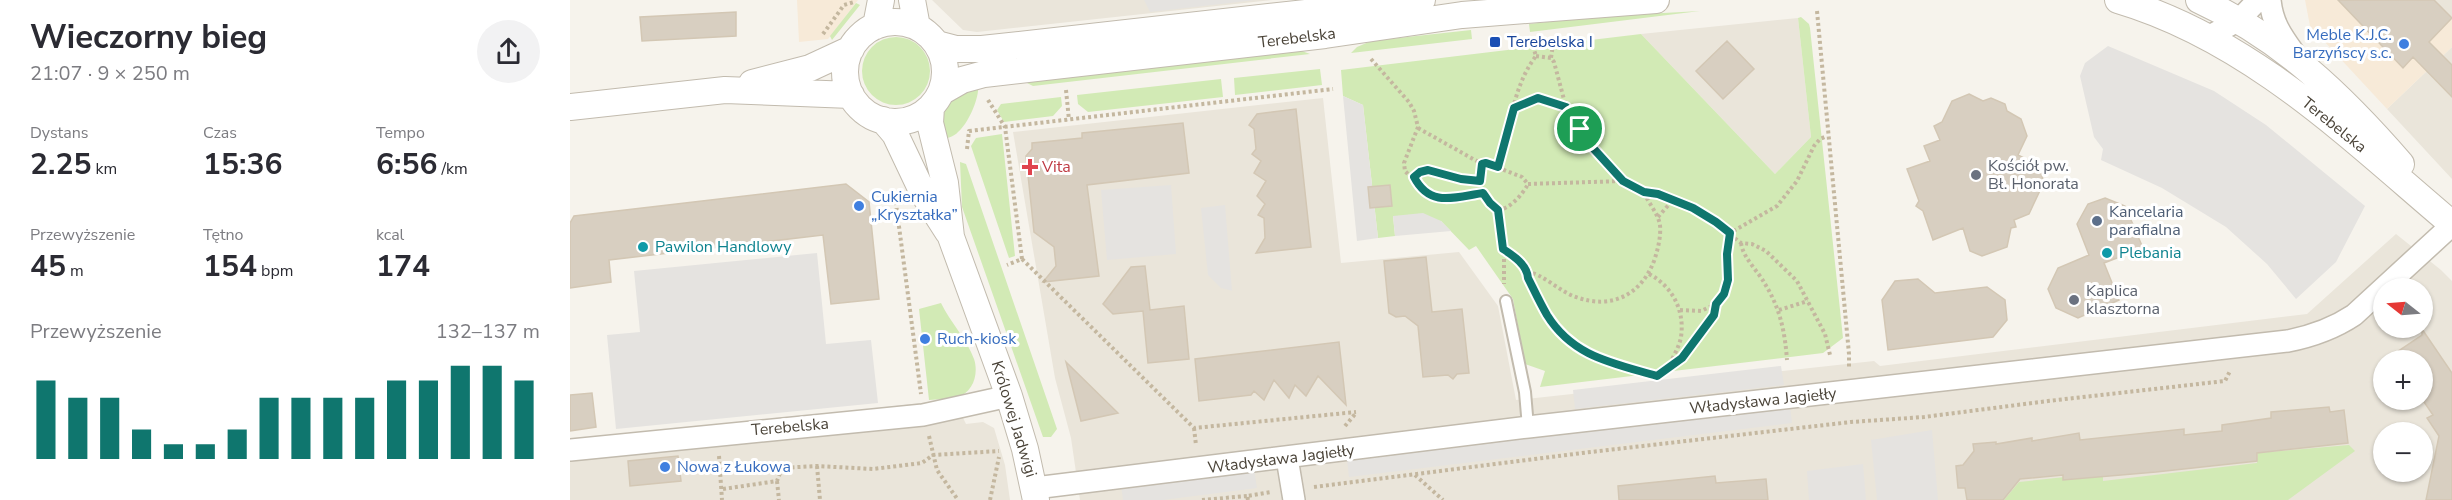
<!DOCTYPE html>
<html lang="pl">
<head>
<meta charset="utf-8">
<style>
  body { margin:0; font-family:"Nunito Sans",sans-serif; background:#f2f2f3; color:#2b2b33; height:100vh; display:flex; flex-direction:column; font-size:22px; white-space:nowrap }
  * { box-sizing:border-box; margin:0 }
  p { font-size:20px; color:#7c7c81 }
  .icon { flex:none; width:33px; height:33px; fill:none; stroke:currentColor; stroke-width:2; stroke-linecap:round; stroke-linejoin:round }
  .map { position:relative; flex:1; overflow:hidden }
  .sheet { display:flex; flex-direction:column; background:#fff; width:570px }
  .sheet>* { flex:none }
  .needle { width:39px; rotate:287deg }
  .fabs { position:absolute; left:1803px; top:278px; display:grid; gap:12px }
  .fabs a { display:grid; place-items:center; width:60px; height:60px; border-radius:50%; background:#fff; box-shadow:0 2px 4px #0004; font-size:30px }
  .pin { position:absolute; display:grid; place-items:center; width:51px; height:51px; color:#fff; margin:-26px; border:3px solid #fff; border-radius:50%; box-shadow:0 2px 6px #0007 }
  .round { display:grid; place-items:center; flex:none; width:63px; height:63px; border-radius:32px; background:#f2f2f3 }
  .overview { display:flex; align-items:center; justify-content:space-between; height:102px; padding:0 30px }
  h1 { font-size:33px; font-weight:700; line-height:45px }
  .metrics { display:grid; grid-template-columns:repeat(3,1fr); gap:9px; height:102px; padding:6px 30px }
  .metrics div { display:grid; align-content:center }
  .metrics b { font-size:30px; font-weight:700 }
  .metrics small { font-size:16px; font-weight:400 }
  .metrics p { font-size:16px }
  .chart { height:168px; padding:12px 30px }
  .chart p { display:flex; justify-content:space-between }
  .chart svg { width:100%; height:108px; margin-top:6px; stroke:#0f766e; stroke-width:6 }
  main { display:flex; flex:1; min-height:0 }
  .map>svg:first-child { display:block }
  .residential { fill:#eae5da; fill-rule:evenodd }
  .commercial { fill:#f7ead8 }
  .green { fill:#d2eab5 }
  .parking { fill:#e5e3e0 }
  .building { fill:#d8cfc1; stroke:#d3c7b4; stroke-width:1.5 }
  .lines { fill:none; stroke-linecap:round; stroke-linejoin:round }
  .service-casing { stroke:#c2bbae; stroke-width:14 }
  .minor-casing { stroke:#c2bbae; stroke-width:24 }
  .tertiary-casing { stroke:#c2bbae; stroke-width:28 }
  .path { stroke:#c4b79f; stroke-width:4; stroke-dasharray:3 3; stroke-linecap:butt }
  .service { stroke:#fff; stroke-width:10 }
  .minor { stroke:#fff; stroke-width:21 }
  .tertiary { stroke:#fff; stroke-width:26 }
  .route-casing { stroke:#fff; stroke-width:12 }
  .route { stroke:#0f766e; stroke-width:8 }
  .transit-dot { fill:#1a4fb4; stroke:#fff; stroke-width:2 }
  .shop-dot { fill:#3f7fe0; stroke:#fff; stroke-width:2 }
  .health-dot { fill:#e0444e; stroke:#fff; stroke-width:2 }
  .worship-dot { fill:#6b7280; stroke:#fff; stroke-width:2 }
  .service-dot { fill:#5c6f8a; stroke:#fff; stroke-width:2 }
  .culture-dot { fill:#0f9aa8; stroke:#fff; stroke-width:2 }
  .labels { text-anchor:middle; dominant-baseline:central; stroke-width:6; stroke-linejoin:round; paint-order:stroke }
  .shop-label { font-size:16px; fill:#366cbe; stroke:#fff; text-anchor:start }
  .street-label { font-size:16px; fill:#4b4439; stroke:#fff }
  .transit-label { font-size:16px; fill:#164399; stroke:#fff; text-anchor:start }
  .worship-label { font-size:16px; fill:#5b616d; stroke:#fff; text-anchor:start }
  .health-label { font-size:16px; fill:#be3a42; stroke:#fff; text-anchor:start }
  .service-label { font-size:16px; fill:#4e5e75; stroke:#fff; text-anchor:start }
  .culture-label { font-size:16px; fill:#0d838f; stroke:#fff; text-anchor:start }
</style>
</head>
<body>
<main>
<section class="sheet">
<div class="overview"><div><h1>Wieczorny bieg</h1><p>21:07 · 9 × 250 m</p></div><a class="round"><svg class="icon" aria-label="share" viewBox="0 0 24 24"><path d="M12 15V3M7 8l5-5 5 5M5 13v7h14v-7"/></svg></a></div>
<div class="metrics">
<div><p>Dystans</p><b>2.25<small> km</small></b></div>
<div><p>Czas</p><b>15:36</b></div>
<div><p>Tempo</p><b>6:56<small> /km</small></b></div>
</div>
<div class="metrics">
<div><p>Przewyższenie</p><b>45<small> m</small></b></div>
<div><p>Tętno</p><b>154<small> bpm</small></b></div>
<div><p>kcal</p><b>174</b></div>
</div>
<div class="chart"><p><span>Przewyższenie</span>132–137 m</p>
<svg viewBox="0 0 160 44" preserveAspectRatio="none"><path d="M5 44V12M15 44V19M25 44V19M35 44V32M45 44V38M55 44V38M65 44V32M75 44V19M85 44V19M95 44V19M105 44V19M115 44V12M125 44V12M135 44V6M145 44V6M155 44V12"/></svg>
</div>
</section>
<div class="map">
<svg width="1882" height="500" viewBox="0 0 1882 500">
  <rect width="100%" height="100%" fill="#f6f3ec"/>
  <path class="residential" d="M362,0H703L407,32L393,30Z
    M1864,0H1882V18Z
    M1228,18L1241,137L1205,174L1071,34Z
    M1882,47V179L1817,109Z
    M753,98L771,263L889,252L928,306L946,400L1304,361L1310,366L1737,314L1826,234L1871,270L1882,281V500H510L501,438L485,378L443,132ZM1814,288H1852V327H1814ZM1814,360H1852V399H1814ZM1814,432H1852V471H1814Z
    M384,399L396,424L413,422L424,428L435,465L440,500H0V445Z"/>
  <path class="commercial" d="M227,0H288L258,39L229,42Z
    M1735,0H1864L1882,18V47L1817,109L1740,26Z"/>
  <path class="green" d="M286,3L290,5L262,40L260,36Z
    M1130,11L960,32L959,24L1020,17Z
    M1231,17L1239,24L1240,28L1273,338L1253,353L970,387L975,371L955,364L943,299L906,246L899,250L871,221L823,216L825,236L808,238L793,105L773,96L771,70L1071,34L1205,174L1241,137L1228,18Z
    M901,30L902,39L781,53L787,47L801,41Z
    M292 71a34 34 0 1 1 68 0a34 34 0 1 1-68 0Z
    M729,50L740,54L463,86L449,79Z
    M750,69L752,85L665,95L664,78Z
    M651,79L653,97L518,112L508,104L507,95Z
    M408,85C410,97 398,124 388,132C384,137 376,138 371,140C374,102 374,102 408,85Z
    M491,97L492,106L483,116L434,122L427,110L431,104Z
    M432,134L445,256L439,258L401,146L406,138Z
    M390,162L396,164L487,429L481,437H473L392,207Z
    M371,303C380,322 397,339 404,359C409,374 403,393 387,397C378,399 368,399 359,400L349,309Z
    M1779,445L1785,451L1718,500H1434L1449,482L1533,473V481L1687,463L1688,453Z"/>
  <path class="parking" d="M574,0H686L580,12Z
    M1538,46L1644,91L1696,125L1795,206L1766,262L1726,299L1697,264L1656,227L1592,188L1531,160L1533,149L1524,137L1510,76L1515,63Z
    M773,96L793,105L808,238L787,241Z
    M601,185L606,254L537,260L531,190Z
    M655,205L662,291H663L651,288L638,275L631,208Z
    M853,213L871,221L881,231L825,236L823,216Z
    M247,253L256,344L301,340L308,403L46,429L37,335L70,332L64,271Z
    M1211,366L1214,385L1005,409L1003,390Z
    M1220,406L1222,423L779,477L777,460Z
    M1362,430L1368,500H1307L1301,440Z
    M1293,464L1296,500H1239L1237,471Z
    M684,469L687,488L593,500H553L551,485Z"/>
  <path class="building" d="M1768,0H1864L1882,18L1859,42L1882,65V97L1843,57L1833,68Z
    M166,12V36L72,41L70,17Z
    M1157,41L1184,69L1153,99L1126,71Z
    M1399,94L1413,101L1421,98L1435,104L1437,111L1451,119L1457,136L1448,155L1468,165L1474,182L1459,214L1444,220L1446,227L1441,228L1437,247L1412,256L1400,251L1393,228L1363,240L1353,211L1346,206L1349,201L1337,169L1360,161L1354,146L1370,140L1364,126L1372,122L1382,101Z
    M726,109L741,247L686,253L695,238L694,218L688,215L695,204L687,196L696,181L684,173L691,161L682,154L686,149L684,129L679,125L687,114Z
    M613,123L619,173L517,185L529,276L473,282L486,266L484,247L464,232L456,156L462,149V143L512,138V133Z
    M276,184L299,202L309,299L261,304L253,235L39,260L41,282L0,288V223L4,216Z
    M820,185L822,206L800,208L798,187Z
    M1535,198L1555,206L1573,248L1534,263L1549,300L1508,318L1486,308L1478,289L1488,268L1519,255L1507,224L1518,204Z
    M856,257L862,312L892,309L899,373L887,374L883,379L878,375L853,377L848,326L835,316L826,317L819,313L814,261Z
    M575,266L580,310L614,306L619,359L578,363L573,311L543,314L533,304L561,267Z
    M1348,279L1365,293L1417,287L1435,300L1437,320L1423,337L1318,350L1312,300L1325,281Z
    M1852,329L1882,373V500H1856L1869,436L1857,418L1863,415L1852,399V360H1815L1852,335Z
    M769,342L776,405L748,376L736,396L725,385L719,398L704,380L694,400L684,391L681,395L629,401L625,359Z
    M496,362L548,413L511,421Z
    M22,393L26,427L0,431V395Z
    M1759,407L1760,412L1774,410L1778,443L1687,453V461L1586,472L1493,480V475L1450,479L1433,500H1397L1395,488H1388L1386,466L1393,465L1404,451L1403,444L1426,442V444L1462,438V441L1509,433L1510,440L1614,429V435L1652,431V425L1701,418V412Z
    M108,456L111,481L60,486L58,461Z
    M1145,476L1146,483L1196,479L1198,500H1049L1048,486Z"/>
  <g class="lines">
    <g class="service-casing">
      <path id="service" d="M936,301L955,392L958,427"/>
    </g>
    <g class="minor-casing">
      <path id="minor" d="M1700,0C1702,22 1711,35 1724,53
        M1640,36L1669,20L1688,0
        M0,450L353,415L439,396
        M717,458L724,500
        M465,488L958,427L1718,341C1743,336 1763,329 1784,315L1882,225"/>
    </g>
    <g class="tertiary-casing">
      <path id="tertiary" d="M342,0L347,27
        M1548,0C1680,39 1779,137 1882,224
        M1629,0C1712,38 1772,96 1831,164
        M275 72a50 50 0 1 1 100 0a50 50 0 1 1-100 0Z
        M306,26L311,0
        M367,44L386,49H412L852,0
        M182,83L240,68L281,49
        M371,92L392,80L414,74L755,35L892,15L1086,0
        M0,107L155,90L281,95
        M361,107L360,123L375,183L381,237L439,396L455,449L466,500
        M313,120L325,134L353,193L378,232"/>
    </g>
    <path class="path" d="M1247,11L1279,354V369
      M253,34L274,5L284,2
      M984,37L981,58L984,62L996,107L1023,148L1053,181
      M966,56L981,58
      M801,59L839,102L844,111L848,127L834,163L835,171C842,178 852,190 859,195C869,202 901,195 913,193
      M496,90L499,120
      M418,100L435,127L452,259L437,265
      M944,108L968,98L996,107
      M848,128L912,164L916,163L952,177L958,184
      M397,149L399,131L763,89
      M912,164C906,180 913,202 928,210L934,249V284
      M928,167C941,130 941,89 966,56L961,40
      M844,177L858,170L891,179L910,181
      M958,184L1053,181L1074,192L1095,197L1135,215L1171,243L1182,244L1196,251L1227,281L1255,334L1260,355
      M325,196L351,394
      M928,210C940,209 953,194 958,184
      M1088,217L1102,201
      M1171,243C1173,258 1188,271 1195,284C1210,308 1215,332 1217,360
      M934,249C944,256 957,265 958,278C964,290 970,304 977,315C1004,357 1043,363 1087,376L1112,358L1144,315L1146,304L1154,294L1158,280L1157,253L1160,233L1207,206L1227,181L1244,146L1250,139L1257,136
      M452,259L624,428L786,412
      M957,272C972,273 990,292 1006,297C1041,310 1071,295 1084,261C1088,249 1091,237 1090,225C1088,213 1078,203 1074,192
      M1079,274C1102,286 1115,310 1111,337C1109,348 1102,358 1098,368
      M1852,297L1854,299
      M1110,310L1131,311L1146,304
      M1209,310L1238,301
      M775,426L786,413
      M624,428L626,445
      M359,436L367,470L388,500
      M149,456L152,500
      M247,466L250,500
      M845,475L873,500
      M207,481L209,500
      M744,487L1012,453L1281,422L1354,417L1478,401L1655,381L1660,371
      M153,489L207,481L212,468L247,466L303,469L352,463L363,455L429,451
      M420,500L429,457
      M632,500L677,496
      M678,500L677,496L701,492"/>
    <use href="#service" class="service"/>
    <use href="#minor" class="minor"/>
    <use href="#tertiary" class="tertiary"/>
  </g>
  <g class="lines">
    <g class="route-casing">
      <path id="route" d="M968,98L996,107L1023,148L1053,181L1074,192L1088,194L1123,208L1146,222L1160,233L1157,254L1158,280L1154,294L1146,304L1144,315L1112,358L1087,376C1043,363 1003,357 977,315C970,303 964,290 958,278C957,265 944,256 933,249L928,210L920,203L913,193C885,197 860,208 844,177L850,172L858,170L891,179L910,181L912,164L916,163L928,167L944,108Z"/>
    </g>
    <use href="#route" class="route"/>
  </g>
  <rect class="transit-dot" x="919" y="36" width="12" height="12" rx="3"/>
  <g class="shop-dot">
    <circle cx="1834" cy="44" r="6"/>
    <circle cx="289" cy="206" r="6"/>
    <circle cx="355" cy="339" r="6"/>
    <circle cx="95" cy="467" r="6"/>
  </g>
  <path class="health-dot" d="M457 158h6v6h6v6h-6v6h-6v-6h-6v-6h6z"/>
  <g class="worship-dot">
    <circle cx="1406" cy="175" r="6"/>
    <circle cx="1504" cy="300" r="6"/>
  </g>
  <circle class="service-dot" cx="1527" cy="221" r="6"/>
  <g class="culture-dot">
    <circle cx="73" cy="247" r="6"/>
    <circle cx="1537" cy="253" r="6"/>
  </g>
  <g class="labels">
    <g class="shop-label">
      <text x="1822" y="35" text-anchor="end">Meble K.J.C.<tspan x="1822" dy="18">Barzyńscy s.c.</tspan></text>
      <text x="301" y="197">Cukiernia<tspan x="301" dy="18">„Kryształka”</tspan></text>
      <text x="367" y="339">Ruch-kiosk</text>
      <text x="107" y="467">Nowa z Łukowa</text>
    </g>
    <g class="street-label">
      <text transform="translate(727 38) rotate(-7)">Terebelska</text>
      <text transform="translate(1764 125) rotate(39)">Terebelska</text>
      <text transform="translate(1193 401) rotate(-6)">Władysława Jagiełły</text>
      <text transform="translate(444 419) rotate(73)">Królowej Jadwigi</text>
      <text transform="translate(220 427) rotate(-5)">Terebelska</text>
      <text transform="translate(711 459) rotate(-7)">Władysława Jagiełły</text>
    </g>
    <g class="transit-label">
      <text x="937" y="42">Terebelska I</text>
    </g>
    <g class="worship-label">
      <text x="1418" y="166">Kościół pw.<tspan x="1418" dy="18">Bł. Honorata</tspan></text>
      <text x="1516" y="291">Kaplica<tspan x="1516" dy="18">klasztorna</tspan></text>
    </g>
    <g class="health-label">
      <text x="472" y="167">Vita</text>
    </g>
    <g class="service-label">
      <text x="1539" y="212">Kancelaria<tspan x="1539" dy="18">parafialna</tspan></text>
    </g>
    <g class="culture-label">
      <text x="85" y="247">Pawilon Handlowy</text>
      <text x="1549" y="253">Plebania</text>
    </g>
  </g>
</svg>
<div class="fabs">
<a><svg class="needle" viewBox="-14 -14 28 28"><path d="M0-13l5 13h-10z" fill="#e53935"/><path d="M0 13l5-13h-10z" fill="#7c7c81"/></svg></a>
<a>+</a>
<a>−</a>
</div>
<div class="pin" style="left:1010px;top:129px;background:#1e9e55"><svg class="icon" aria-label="arrive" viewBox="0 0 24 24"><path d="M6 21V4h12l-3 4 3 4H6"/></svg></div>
</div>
</main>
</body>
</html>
